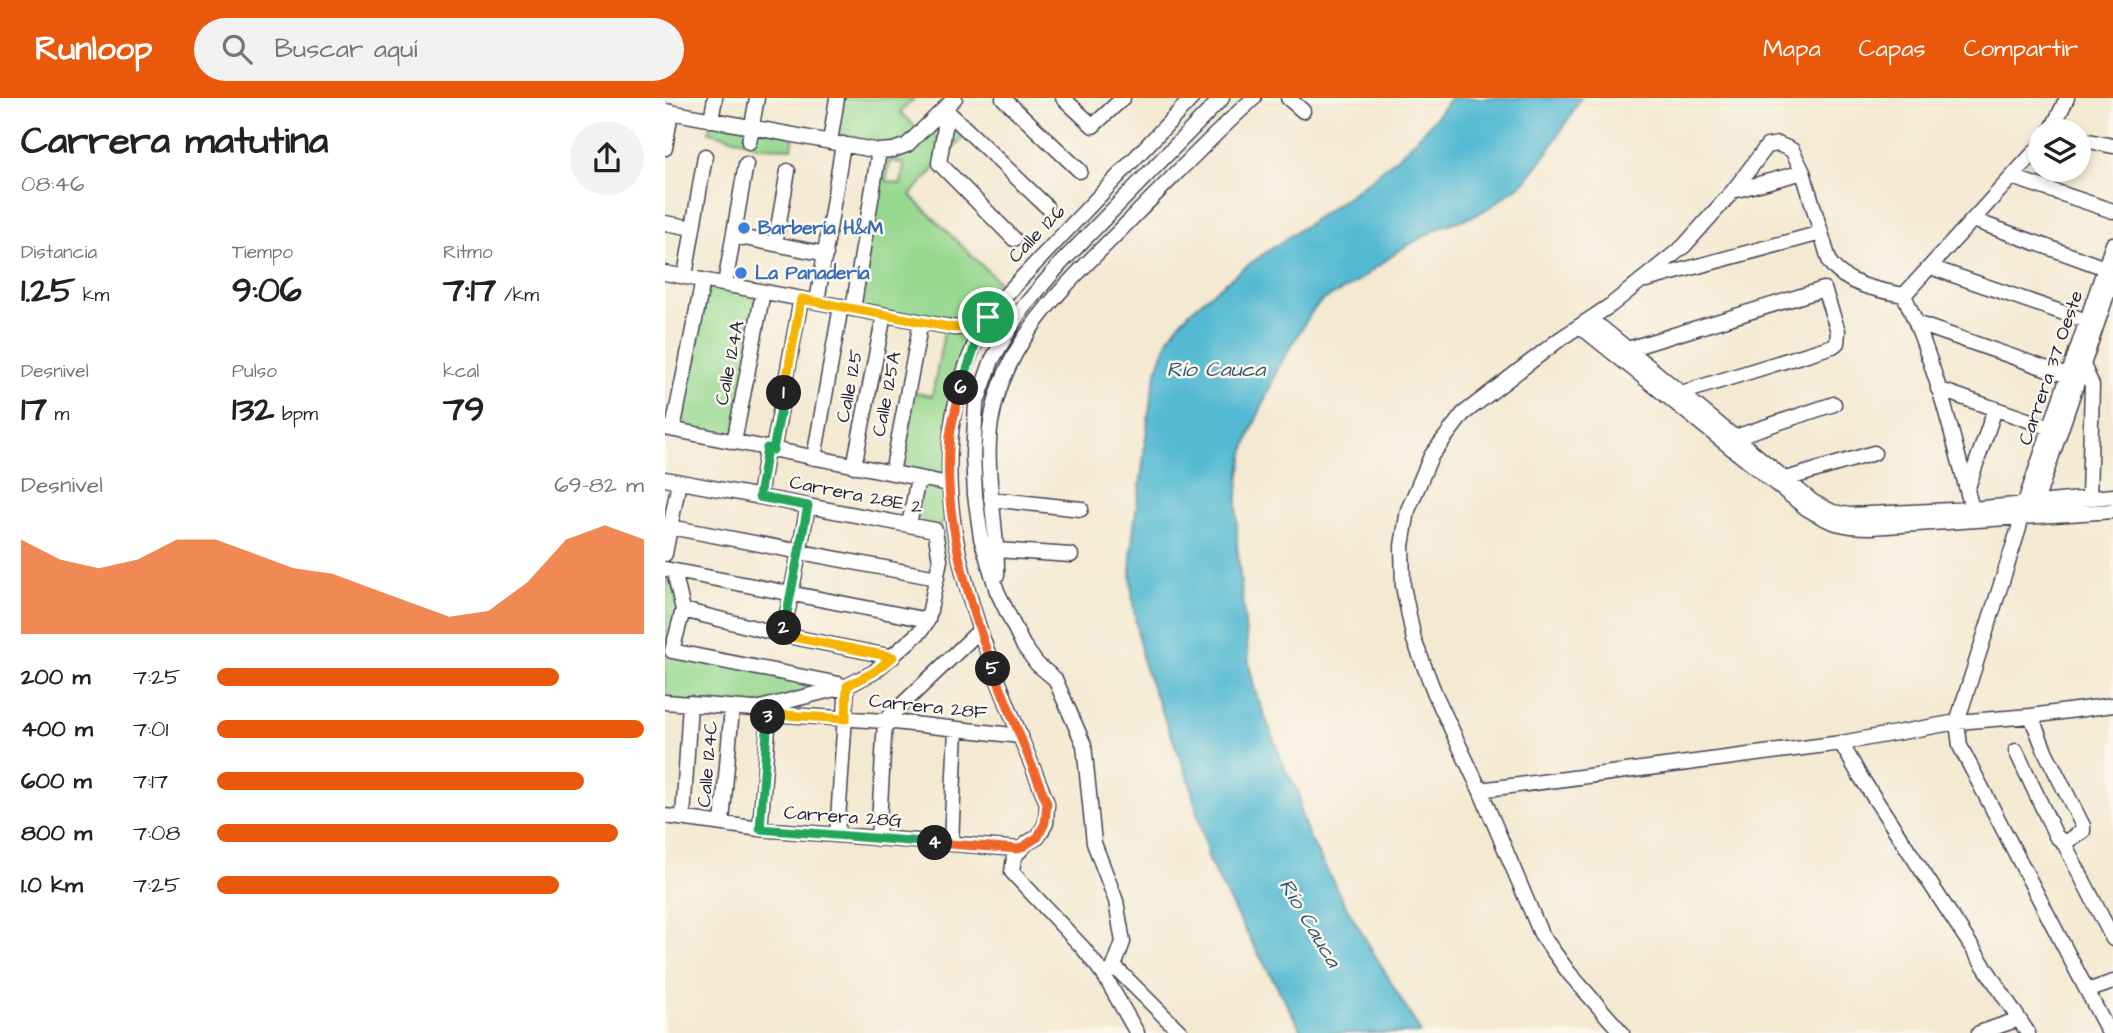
<!DOCTYPE html>
<html lang="es">
<head>
<meta charset="utf-8">
<style>
  body { margin:0; font-family:"Architects Daughter",sans-serif; background:#f2f2f2; color:#222; height:100vh; display:flex; flex-direction:column; font-size:26px; white-space:nowrap }
  * { box-sizing:border-box; margin:0 }
  p { font-size:23px; color:#767676 }
  .icon { flex:none; width:38px; height:38px; fill:none; stroke:currentColor; stroke-width:2; stroke-linecap:round; stroke-linejoin:round }
  .map { position:relative; flex:1; overflow:hidden }
  .side { display:flex; flex-direction:column; background:#fff; width:665px }
  .side>* { flex:none }
  .controls { position:absolute; left:1363px; top:21px; display:grid; gap:14px }
  .controls a { display:grid; place-items:center; width:63px; height:63px; border-radius:50%; background:#fff; box-shadow:0 4px 10px #0003; font-size:35px }
  .pin { position:absolute; display:grid; place-items:center; width:60px; height:60px; color:#fff; margin:-30px; border:4px solid #fff; border-radius:50%; box-shadow:0 2px 7px #0007 }
  .km { position:absolute; width:35px; height:35px; margin:-18px; border-radius:50%; background:#222; color:#fff; font-size:19px; line-height:35px; text-align:center }
  .round { display:grid; place-items:center; flex:none; width:74px; height:74px; border-radius:37px; background:#f2f2f2 }
  .overview { display:flex; align-items:center; justify-content:space-between; height:119px; padding:0 21px }
  h1 { font-size:38px; font-weight:800; line-height:52px }
  .stats { display:grid; grid-template-columns:repeat(3,1fr); gap:10px; height:119px; padding:7px 21px }
  .stats div { display:grid; align-content:center }
  .stats b { font-size:35px; font-weight:800 }
  .stats small { font-size:19px; font-weight:400 }
  .stats p { font-size:19px }
  .chart { height:196px; padding:14px 21px }
  .chart p { display:flex; justify-content:space-between }
  .chart svg { width:100%; height:126px; margin-top:7px; fill:#ea580c; opacity:.7 }
  ul { padding:0 21px; list-style:none; font-size:23px }
  li { display:grid; grid-template-columns:112px 84px 1fr; align-items:center; height:52px }
  li i { height:18px; border-radius:9px; background:#ea580c }
  header { display:flex; align-items:center; gap:42px; box-sizing:border-box; height:98px; padding:0 35px; background:#ea580c; color:#fff }
  header strong { font-size:33px }
  nav { display:flex; gap:38px; margin-inline-start:auto; font-size:24px }
  .search { width:490px; height:63px; background:#f2f2f2; display:flex; align-items:center; gap:18px; box-sizing:border-box; padding:0 24px; border-radius:38px; color:#767676; font-size:26px }
  main { display:flex; flex:1; min-height:0 }
  .map>svg:first-child { display:block }
  .green { fill:#97d88f; stroke:#5c7d65; stroke-width:2; fill-rule:evenodd }
  .water { fill:#53b9d2; stroke:#3a6e86; stroke-width:2 }
  .lines { fill:none; stroke-linecap:round; stroke-linejoin:round }
  .minor-casing { stroke:#424052; stroke-width:17 }
  .minor { stroke:#fff; stroke-width:14 }
  .split-1-casing { stroke:#fff; stroke-width:14 }
  .split-2-casing { stroke:#fff; stroke-width:14 }
  .split-3-casing { stroke:#fff; stroke-width:14 }
  .split-4-casing { stroke:#fff; stroke-width:14 }
  .split-5-casing { stroke:#fff; stroke-width:14 }
  .split-6-casing { stroke:#fff; stroke-width:14 }
  .split-7-casing { stroke:#fff; stroke-width:14 }
  .split-1 { stroke:#f5b400; stroke-width:9 }
  .split-2 { stroke:#22a559; stroke-width:9 }
  .split-3 { stroke:#f5b400; stroke-width:9 }
  .split-4 { stroke:#22a559; stroke-width:9 }
  .split-5 { stroke:#f0652b; stroke-width:9 }
  .split-6 { stroke:#f0652b; stroke-width:9 }
  .split-7 { stroke:#22a559; stroke-width:9 }
  .shop-dot { fill:#3f7fe0; stroke:#fbf7ec; stroke-width:2.5 }
  .labels { text-anchor:middle; dominant-baseline:central; stroke-width:5; stroke-linejoin:round; paint-order:stroke }
  .shop-label { font-size:19px; font-weight:bold; fill:#366cbe; stroke:#fbf7ec; text-anchor:start }
  .street-label { font-size:19px; fill:#22223b; stroke:#fbf7ec }
  .water-label { font-size:21px; font-style:italic; fill:#335770; stroke:#fbf7ec }
</style>
</head>
<body>
<header>
<strong>Runloop</strong>
<div class="search"><svg class="icon" aria-label="search" viewBox="0 0 24 24"><circle cx="10" cy="10" r="6"/><path d="M15 15l6 6"/></svg>Buscar aquí</div>
<nav><a>Mapa</a><a>Capas</a><a>Compartir</a></nav>
</header>
<main>
<section class="side">
<div class="overview"><div><h1>Carrera matutina</h1><p>08:46</p></div><a class="round"><svg class="icon" aria-label="share" viewBox="0 0 24 24"><path d="M12 15V3M7 8l5-5 5 5M5 13v7h14v-7"/></svg></a></div>
<div class="stats">
<div><p>Distancia</p><b>1.25<small> km</small></b></div>
<div><p>Tiempo</p><b>9:06</b></div>
<div><p>Ritmo</p><b>7:17<small> /km</small></b></div>
</div>
<div class="stats">
<div><p>Desnivel</p><b>17<small> m</small></b></div>
<div><p>Pulso</p><b>132<small> bpm</small></b></div>
<div><p>kcal</p><b>79</b></div>
</div>
<div class="chart"><p><span>Desnivel</span>69–82 m</p>
<svg viewBox="0 0 160 44" preserveAspectRatio="none"><path d="M0 44V11L10 18L20 21L30 18L40 11L50 11L60 16L70 21L80 23L90 28L100 33L110 38L120 36L130 26L140 11L150 6L160 11V44z"/></svg>
</div>
<ul>
<li><b>200 m</b>7:25<i style="width:80%"></i></li>
<li><b>400 m</b>7:01<i style="width:100%"></i></li>
<li><b>600 m</b>7:17<i style="width:86%"></i></li>
<li><b>800 m</b>7:08<i style="width:94%"></i></li>
<li><b>1.0 km</b>7:25<i style="width:80%"></i></li>
</ul>
</section>
<div class="map">
<svg width="1448" height="935" viewBox="0 0 1448 935">
  <rect width="100%" height="100%" fill="#fbf7ec"/>
  <filter id="ink" filterUnits="userSpaceOnUse"><feTurbulence type="fractalNoise" baseFrequency=".0143" numOctaves="2"/><feDisplacementMap in="SourceGraphic" scale="14" xChannelSelector="R" yChannelSelector="G"/><feConvolveMatrix kernelMatrix="1 2 1 2 8 2 1 2 1" color-interpolation-filters="sRGB"/></filter>
  <filter id="wash" filterUnits="userSpaceOnUse"><feTurbulence type="fractalNoise" baseFrequency=".00686" numOctaves="4" result="noise"/><feDisplacementMap in="SourceGraphic" scale="28" xChannelSelector="R" yChannelSelector="G"/><feGaussianBlur stdDeviation="1.57" result="paint"/><feColorMatrix in="noise" values="0 0 0 0 0 0 0 0 0 0 0 0 0 0 0 0 0 1.4 0 .05"/><feComposite in="paint" operator="in"/></filter>
  <g filter="url(#wash)">
    <rect width="100%" height="100%" fill="#f4e9d1"/>
    <path class="green" d="M172,0H250L235,14L255,33L280,11L304,34L245,97L343,193L295,235L304,248L296,288L285,417L270,432L244,427L253,380L227,375L242,293L267,298L280,229L188,211L214,53L165,44ZM225,63L239,66L236,86L221,83Z
      M46,22L129,37L127,50L93,49L84,44L44,34Z
      M38,182L98,194L69,344L8,331Z
      M0,471L18,512L7,553L182,588L89,611L0,604Z"/>
    <path class="water" d="M785,0H916L883,54L860,83L827,108L809,118L778,128L739,149L686,188L656,203L646,215L614,268L588,329L580,351L575,376L572,402V448L584,566L590,593L621,673L634,695L635,713L644,739L678,803L756,935H638L569,812L544,763L525,685L479,568C471,529 463,486 467,447C469,422 474,398 477,373C483,330 484,279 505,239C519,214 548,195 570,177C643,121 732,78 785,0Z"/>
  </g>
  <g filter="url(#ink)">
    <g class="lines">
      <g class="minor-casing">
        <path id="minor" d="M338,0L415,73
          M398,0L428,28L458,0
          M623,0L638,13
          M280,11L381,108
          M0,13L214,53L228,52L242,47L290,0
          M276,14L280,29L274,65L349,141
          M46,22L50,0
          M1386,33L1402,0
          M1414,41L1448,48
          M84,44L92,0
          M165,44L172,0
          M0,50L6,14
          M1347,79L1448,113
          M1068,93L1138,74
          M1308,122L1440,170
          M0,125L28,130
          M69,138L161,156
          M110,146L123,73
          M1265,169L1422,223
          M0,175L289,230L307,228L322,220
          M20,178L40,58
          M981,182L1156,135
          M60,186L81,66
          M1239,197C1270,264 1288,339 1307,411
          M1239,197L1376,47
          M152,204L178,46
          M188,211L214,53
          M924,223L937,230L1148,404L1168,414L1184,417L1307,411L1448,398
          M1251,225L1403,278
          M916,229L1141,410C1165,425 1177,429 1206,429L1448,413
          M963,251L1159,191L1173,233L1172,245L1168,248L1016,295
          M1418,267L1427,287L1424,400
          M1273,291L1386,330
          M0,330L284,386
          M8,331L38,182
          M1070,339L1169,306
          M69,344L98,194
          M108,352L136,201
          M149,360L176,208
          M189,368L219,217
          M227,375L256,224
          M0,381L270,432
          M1121,381L1209,355
          M1302,392L1330,311
          M94,399L102,350
          M326,401L416,411
          M1368,413L1448,179
          M244,427L253,380
          M0,428L272,480
          M332,452L406,457
          M0,456L14,384
          M0,471L263,522
          M9,473L18,512L7,553L174,586
          M332,477C333,428 318,372 326,324C341,233 413,177 472,115C511,76 548,37 589,0
          M18,512L118,537L228,559
          M118,537L143,408
          M0,604L89,611L104,616L220,623L356,638
          M91,611L182,588L209,574L256,533L263,522L275,462L270,432
          M1176,645L1195,678L1363,935
          M1351,653L1391,738L1399,745L1418,733V728L1380,653L1366,618
          M815,692L1176,645L1292,624L1366,618L1448,607
          M0,718L95,731L354,751
          M18,720L25,605
          M57,725L67,610
          M95,731L104,616
          M172,737L182,588
          M213,741L220,623L314,533
          M1399,745L1448,841
          M286,746L291,631
          M448,871L453,872L516,935
          M439,877L448,871L458,844L451,803L429,745L419,647L390,581L372,566L358,547L332,493L316,440L310,397L308,357L311,307L327,262L356,212L396,165L557,0
          M1422,893L1448,884
          M472,935L439,877L418,850L347,774L349,759L362,745L373,739L381,725L382,705C320,546 227,371 331,207L527,0
          M957,935L904,875L876,836L815,692L770,596L749,542L738,488L737,448L743,412L766,358L798,316L895,241L946,207L1019,148L1068,93L1102,48L1113,46L1127,52L1138,74L1165,165C1182,187 1212,192 1239,197
          M1314,935L1354,921
          M1444,935L1295,648L1292,624L1354,430L1355,419L1448,146"/>
      </g>
      <use href="#minor" class="minor"/>
    </g>
  </g>
  <g class="lines" filter="url(#ink)">
    <g class="split-1-casing">
      <path id="split-1" d="M119,295L136,201L289,230L307,228L323,219"/>
    </g>
    <g class="split-2-casing">
      <path id="split-2" d="M119,295L108,352L102,350L94,399L143,408L119,530"/>
    </g>
    <g class="split-3-casing">
      <path id="split-3" d="M103,619L104,616L181,621L182,588L209,574L228,559L118,537L119,530"/>
    </g>
    <g class="split-4-casing">
      <path id="split-4" d="M103,619L95,731L270,745"/>
    </g>
    <g class="split-5-casing">
      <path id="split-5" d="M270,745L354,751L373,739L380,725L382,705L328,571"/>
    </g>
    <g class="split-6-casing">
      <path id="split-6" d="M296,290C292,306 287,322 285,338C277,418 302,497 328,571"/>
    </g>
    <g class="split-7-casing">
      <path id="split-7" d="M296,290L313,238L323,219"/>
    </g>
    <use href="#split-1" class="split-1"/>
    <use href="#split-2" class="split-2"/>
    <use href="#split-3" class="split-3"/>
    <use href="#split-4" class="split-4"/>
    <use href="#split-5" class="split-5"/>
    <use href="#split-6" class="split-6"/>
    <use href="#split-7" class="split-7"/>
  </g>
  <g class="shop-dot">
    <circle cx="79" cy="130" r="7"/>
    <circle cx="76" cy="175" r="7"/>
  </g>
  <g class="labels">
    <g class="shop-label">
      <text x="93" y="130">Barbería H&amp;M</text>
      <text x="90" y="175">La Panadería</text>
    </g>
    <g class="street-label">
      <text transform="translate(372 136) rotate(-46)">Calle 126</text>
      <text transform="translate(65 265) rotate(-79)">Calle 124A</text>
      <text transform="translate(1386 270) rotate(-71)">Carrera 37 Oeste</text>
      <text transform="translate(185 288) rotate(-79)">Calle 125</text>
      <text transform="translate(222 296) rotate(-79)">Calle 125A</text>
      <text transform="translate(191 397) rotate(11)">Carrera 28E 2</text>
      <text transform="translate(263 609) rotate(6)">Carrera 28F</text>
      <text transform="translate(43 666) rotate(-85)">Calle 124C</text>
      <text transform="translate(178 719) rotate(4)">Carrera 28G</text>
    </g>
    <g class="water-label">
      <text x="551" y="271">Río Cauca</text>
      <text transform="translate(645 825) rotate(59)">Río Cauca</text>
    </g>
  </g>
</svg>
<div class="controls">
<a><svg class="icon" aria-label="layers" viewBox="0 0 24 24"><path d="M12 4l9 5-9 5-9-5zM3 14l9 5 9-5"/></svg></a>
</div>
<div class="pin" style="left:323px;top:219px;background:#1e9e55"><svg class="icon" aria-label="arrive" viewBox="0 0 24 24"><path d="M6 21V4h12l-3 4 3 4H6"/></svg></div>
<b class="km" style="left:119px;top:295px">1</b>
<b class="km" style="left:119px;top:530px">2</b>
<b class="km" style="left:103px;top:619px">3</b>
<b class="km" style="left:270px;top:745px">4</b>
<b class="km" style="left:328px;top:571px">5</b>
<b class="km" style="left:296px;top:290px">6</b>
</div>
</main>
</body>
</html>
